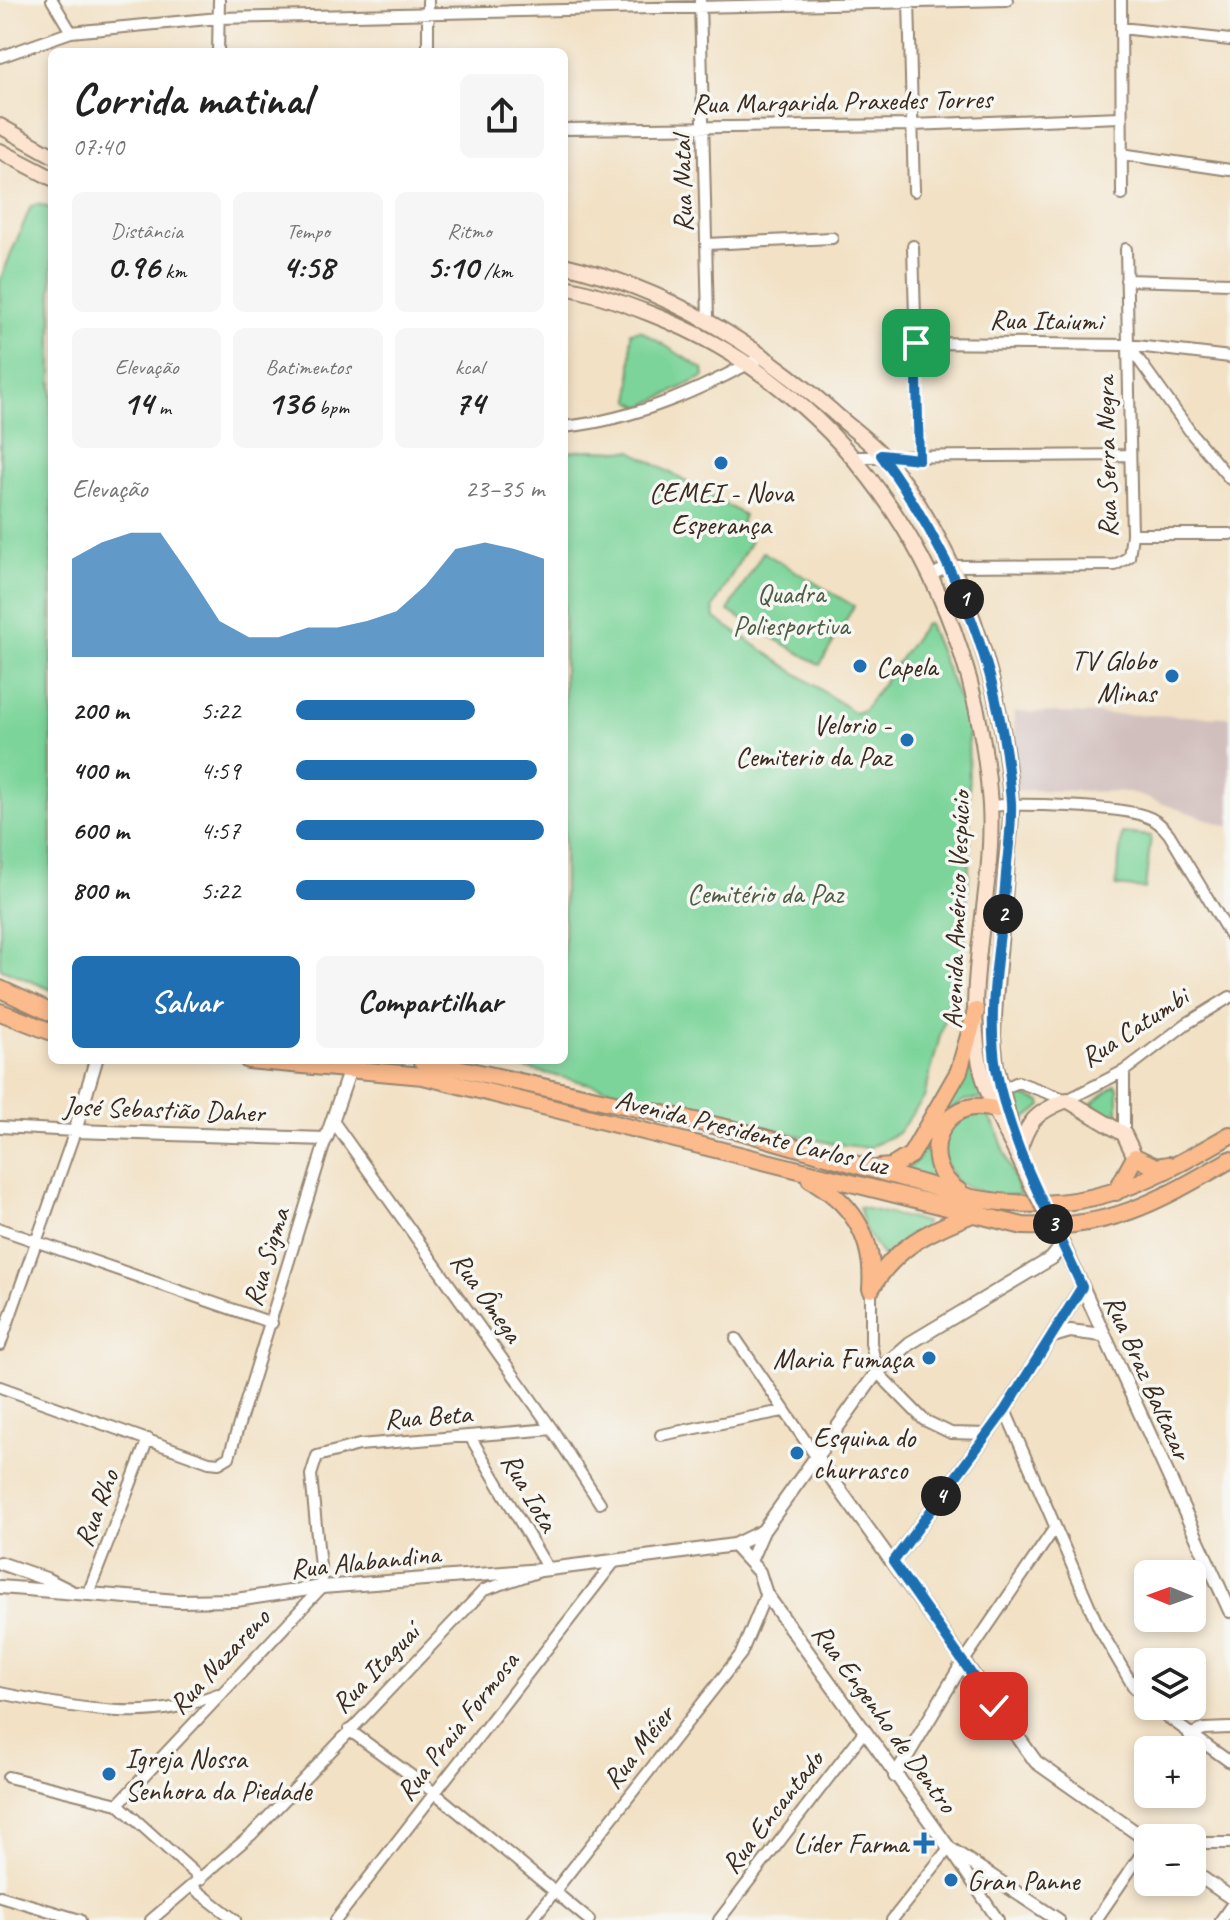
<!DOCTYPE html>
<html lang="pt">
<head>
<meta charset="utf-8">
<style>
  body { margin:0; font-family:Caveat,sans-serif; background:#f6f6f6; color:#222; height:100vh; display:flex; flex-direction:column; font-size:30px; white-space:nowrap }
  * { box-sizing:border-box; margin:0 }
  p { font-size:26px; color:#767676 }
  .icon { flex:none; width:44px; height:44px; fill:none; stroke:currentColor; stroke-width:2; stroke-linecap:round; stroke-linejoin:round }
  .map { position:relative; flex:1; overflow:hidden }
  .drawer { position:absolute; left:48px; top:48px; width:520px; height:1016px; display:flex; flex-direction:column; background:#fff; border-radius:12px; box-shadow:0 4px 12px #0003 }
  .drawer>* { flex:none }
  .needle { width:52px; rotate:271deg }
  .fabs { position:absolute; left:1134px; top:1560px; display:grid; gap:16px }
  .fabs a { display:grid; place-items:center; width:72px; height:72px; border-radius:12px; background:#fff; box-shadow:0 4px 12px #0003; font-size:40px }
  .pin { position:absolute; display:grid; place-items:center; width:68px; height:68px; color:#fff; margin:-34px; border-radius:16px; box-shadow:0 4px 12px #0006 }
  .km { position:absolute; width:40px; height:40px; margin:-20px; border-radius:50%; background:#222; color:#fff; font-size:22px; line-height:40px; text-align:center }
  .round { display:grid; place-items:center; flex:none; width:84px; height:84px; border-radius:12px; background:#f6f6f6 }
  .summary { display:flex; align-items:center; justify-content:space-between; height:136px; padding:0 24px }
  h1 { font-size:44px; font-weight:700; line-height:60px }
  .figures { display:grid; grid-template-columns:repeat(3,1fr); gap:12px; height:136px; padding:8px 24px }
  .figures div { display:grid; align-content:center; border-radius:12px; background:#f6f6f6; text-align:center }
  .figures b { font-size:34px; font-weight:700 }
  .figures small { font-size:22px; font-weight:400 }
  .figures p { font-size:22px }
  .chart { height:224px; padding:16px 24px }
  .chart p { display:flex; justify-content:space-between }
  .chart svg { width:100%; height:144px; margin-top:8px; fill:#1f6fb2; opacity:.7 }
  .cta { display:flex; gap:16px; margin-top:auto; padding:16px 24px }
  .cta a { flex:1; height:92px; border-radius:12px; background:#1f6fb2; color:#fff; font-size:32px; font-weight:700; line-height:92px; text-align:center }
  .cta a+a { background:#f6f6f6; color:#222 }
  ul { padding:0 24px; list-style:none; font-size:26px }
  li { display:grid; grid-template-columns:128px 96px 1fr; align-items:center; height:60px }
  li i { height:20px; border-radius:10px; background:#1f6fb2 }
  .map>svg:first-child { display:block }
  .industrial { fill:#d1bfbd }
  .green { fill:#7bd49a; stroke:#5b7f5c; stroke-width:2 }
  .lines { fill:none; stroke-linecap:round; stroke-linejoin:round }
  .minor-casing { stroke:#968672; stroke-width:14 }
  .tertiary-casing { stroke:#968672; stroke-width:16 }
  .secondary-casing { stroke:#968672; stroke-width:18 }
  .primary-casing { stroke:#968672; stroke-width:20 }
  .minor { stroke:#fff; stroke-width:10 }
  .tertiary { stroke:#fff; stroke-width:12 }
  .secondary { stroke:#fde4d1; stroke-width:14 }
  .primary { stroke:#fbbb8c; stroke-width:16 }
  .secondary-bridge-casing { stroke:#968672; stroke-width:18; stroke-linecap:butt }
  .secondary-bridge { stroke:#fde4d1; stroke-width:14 }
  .route-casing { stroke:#fff; stroke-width:16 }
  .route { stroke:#1f6fb2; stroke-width:10 }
  .poi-dot { fill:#1f6fb2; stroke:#f6f6f2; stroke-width:3 }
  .labels { text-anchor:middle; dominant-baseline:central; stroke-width:7; stroke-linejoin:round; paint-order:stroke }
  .street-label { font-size:28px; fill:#3b2a1e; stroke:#f6f6f2 }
  .poi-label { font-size:28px; fill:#3b2a1e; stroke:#f6f6f2; text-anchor:end }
  .park-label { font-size:28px; fill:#4e5d43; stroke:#f6f6f2 }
</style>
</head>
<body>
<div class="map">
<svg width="1230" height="1920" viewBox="0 0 1230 1920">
  <rect width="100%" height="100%" fill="#f6f6f2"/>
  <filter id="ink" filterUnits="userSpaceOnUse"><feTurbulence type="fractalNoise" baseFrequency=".0125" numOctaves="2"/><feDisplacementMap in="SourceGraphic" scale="16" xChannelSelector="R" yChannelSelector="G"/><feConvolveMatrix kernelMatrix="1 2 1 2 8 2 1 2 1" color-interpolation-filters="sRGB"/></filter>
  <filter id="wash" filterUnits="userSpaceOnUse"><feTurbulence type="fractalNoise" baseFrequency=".006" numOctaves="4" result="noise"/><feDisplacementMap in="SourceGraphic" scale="32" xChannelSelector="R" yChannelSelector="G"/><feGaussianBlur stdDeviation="1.8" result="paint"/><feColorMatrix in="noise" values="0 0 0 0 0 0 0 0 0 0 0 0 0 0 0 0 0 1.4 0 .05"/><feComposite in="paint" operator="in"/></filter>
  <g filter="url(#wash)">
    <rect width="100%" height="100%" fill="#f2e1c5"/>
    <path class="industrial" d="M1014,712L1230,717V827L1129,792L1016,790Z"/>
    <path class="green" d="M38,204L52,209V990L0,968V280L31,206Z
      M640,330L703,369L704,377L641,407L631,401V332Z
      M589,450L632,451L744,515L739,530L751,541L713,608L715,618L855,713L864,710L924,625L928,624L962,707L968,732L970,851L964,943L924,1098L898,1133L868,1148L830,1143L492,1060H564V452Z
      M763,552L854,606L820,665L728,611Z
      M1122,833L1151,836L1145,889L1116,886Z
      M969,1060L985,1099L965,1100L946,1113L939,1180L905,1172L917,1160Z
      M1115,1085L1118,1088V1118L1115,1119L1091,1104Z
      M1018,1094L1041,1102L1042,1106L1017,1126L1011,1097Z
      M970,1110L989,1117L997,1130L1020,1195H989L956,1182L942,1156L947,1129Z
      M859,1207L925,1222L924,1228L889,1256H882L865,1229Z"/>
  </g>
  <g filter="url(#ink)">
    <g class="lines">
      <g class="minor-casing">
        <path id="minor" d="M52,0L71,32
          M428,0V52
          M909,0L914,191
          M1121,0L1122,195
          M700,1L708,319
          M1121,28L1230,40
          M218,52L219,0
          M0,57L71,32L219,18L1007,0
          M564,129L912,125L1121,117
          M1121,154L1230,170
          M707,244L832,238
          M913,246L919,459
          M1126,280L1230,283
          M916,343L1128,345L1230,357
          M1129,346L1192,434L1230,479
          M564,427C638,419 700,390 765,355
          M856,457L1130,455
          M1132,534H1230
          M931,575L951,566L1115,565L1129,557L1132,534L1126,249
          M990,806C1019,803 1119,806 1145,816C1155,819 1163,826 1169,834L1230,935
          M1001,1090L1018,1082L1067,1100L1124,1071L1186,1024L1230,997
          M333,1121L552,1429L600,1503
          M0,1127L75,1131L0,1345
          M1124,1134V1071
          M0,1229L272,1323
          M871,1289V1343L877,1372L924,1420L951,1433L987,1434
          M736,1339L817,1458
          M0,1387L209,1462L219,1463L229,1457L326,1139
          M1005,1410L1099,1628L1133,1686L1148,1702
          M661,1435L783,1411
          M471,1438L548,1569
          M88,1594L148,1439
          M964,1661L1054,1529
          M0,1693C50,1703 125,1719 176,1707C190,1704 204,1699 218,1694
          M1152,1706L1230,1762
          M349,1730L435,1793L589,1920
          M1189,1735L1204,1729L1230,1728
          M8,1777L118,1804L201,1879
          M118,1804L322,1587L311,1475L317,1456L359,1445L552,1429
          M1192,1843H1230
          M191,1886L235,1920
          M0,1896L80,1920
          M151,1920L251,1835L484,1590L540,1571
          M336,1920L615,1561
          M532,1920L741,1654L766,1594
          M719,1920L863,1733
          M892,1920L949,1848L998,1920
          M1096,1920L1148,1844
          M1221,1920L1230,1907"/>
      </g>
      <g class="tertiary-casing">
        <path id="tertiary" d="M96,1060L75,1131L326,1139L353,1060
          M1063,1244L1230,1611
          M1053,1336L1070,1331L1102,1335
          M817,1458L1036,1762L1148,1841
          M734,1545L759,1572L766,1594L949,1848L1058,1920
          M750,1561L763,1531L877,1372L910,1343L1052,1258L1063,1244
          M893,1562L1005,1410L1082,1287
          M0,1563L46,1579L70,1591
          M0,1587L178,1601L236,1600L322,1587L541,1570L653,1556L734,1545L763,1531
          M895,1776L964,1661
          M1192,1871L1230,1897"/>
      </g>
      <g class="secondary-casing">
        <path id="secondary" d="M0,126L52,155
          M0,151L52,178
          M564,265C667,289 753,342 832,411C848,426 867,439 882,455C960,545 1003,685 1011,802C1012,821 1008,843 1007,862C1003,921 995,979 993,1037L996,1066L1010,1122
          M564,287C593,292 623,303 651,314C854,393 977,591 990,805C995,887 966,972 978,1053C984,1098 1012,1141 1030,1182
          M1018,1154C1028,1121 1034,1113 1067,1100L1124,1134L1135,1157"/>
      </g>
      <g class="primary-casing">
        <path id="primary" d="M0,989L52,1013
          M0,1012L52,1032
          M248,1060L423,1076L1023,1226C1110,1230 1157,1202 1230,1160
          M421,1060L740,1131L972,1198C1080,1217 1139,1188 1230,1135
          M879,1168L891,1167L911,1155L959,1071L976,1011
          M810,1179C853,1203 875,1239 871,1289
          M960,1192C914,1164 940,1091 996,1110
          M1116,1192L1135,1157L1156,1167L1169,1165
          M872,1287C896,1247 927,1232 970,1215"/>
      </g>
      <use href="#minor" class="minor"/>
      <use href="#tertiary" class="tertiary"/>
      <use href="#secondary" class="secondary"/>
      <use href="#primary" class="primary"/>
      <g class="secondary-bridge-casing">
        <path id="secondary-bridge" d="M1030,1182L1061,1239"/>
      </g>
      <use href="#secondary-bridge" class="secondary-bridge"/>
    </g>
  </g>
  <g class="lines" filter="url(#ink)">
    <g class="route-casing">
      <path id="route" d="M916,343L919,459L881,455C957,560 1002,671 1011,802C1012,825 1008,851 1006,874C1002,937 986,1005 996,1068C1010,1148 1050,1214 1082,1287L1005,1410L893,1562L994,1706"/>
    </g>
    <use href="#route" class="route"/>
  </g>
  <g class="poi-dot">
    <circle cx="721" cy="463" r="8"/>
    <circle cx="860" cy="666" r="8"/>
    <circle cx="1172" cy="676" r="8"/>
    <circle cx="907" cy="740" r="8"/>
    <circle cx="929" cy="1358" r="8"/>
    <circle cx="797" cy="1453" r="8"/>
    <circle cx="109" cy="1774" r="8"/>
    <path d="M920 1831h8v8h8v8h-8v8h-8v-8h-8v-8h8z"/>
    <circle cx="951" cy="1880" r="8"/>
  </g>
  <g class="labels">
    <g class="street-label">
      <text transform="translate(842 101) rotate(-1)">Rua Margarida Praxedes Torres</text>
      <text transform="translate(682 184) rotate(-91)">Rua Natal</text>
      <text transform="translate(1046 320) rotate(1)">Rua Itaiumi</text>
      <text transform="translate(1106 457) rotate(-91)">Rua Serra Negra</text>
      <text transform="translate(956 910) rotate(-88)">Avenida Américo Vespúcio</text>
      <text transform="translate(1134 1027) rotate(-33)">Rua Catumbi</text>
      <text transform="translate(164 1109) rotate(2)">José Sebastião Daher</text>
      <text transform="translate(752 1132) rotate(14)">Avenida Presidente Carlos Luz</text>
      <text transform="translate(266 1257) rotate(-73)">Rua Sigma</text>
      <text transform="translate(487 1297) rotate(55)">Rua Ômega</text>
      <text transform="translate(1148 1377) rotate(66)">Rua Braz Baltazar</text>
      <text transform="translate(428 1416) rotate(-4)">Rua Beta</text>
      <text transform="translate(530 1492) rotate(60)">Rua Iota</text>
      <text transform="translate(96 1508) rotate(-69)">Rua Rho</text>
      <text transform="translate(365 1561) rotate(-6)">Rua Alabandina</text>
      <text transform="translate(219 1661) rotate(-47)">Rua Nazareno</text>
      <text transform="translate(375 1668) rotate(-46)">Rua Itaguaí</text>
      <text transform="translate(885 1718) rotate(54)">Rua Engenho de Dentro</text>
      <text transform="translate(457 1726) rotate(-52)">Rua Praia Formosa</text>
      <text transform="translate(638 1747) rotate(-52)">Rua Méier</text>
      <text transform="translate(772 1812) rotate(-52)">Rua Encantado</text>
    </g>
    <g class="poi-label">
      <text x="721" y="492" text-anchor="middle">CEMEI - Nova<tspan x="721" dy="32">Esperança</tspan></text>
      <text x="1156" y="660">TV Globo<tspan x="1156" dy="32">Minas</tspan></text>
      <text x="876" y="666" text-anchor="start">Capela</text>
      <text x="891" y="724">Velorio -<tspan x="891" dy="32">Cemiterio da Paz</tspan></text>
      <text x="913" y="1358">Maria Fumaça</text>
      <text x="813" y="1437" text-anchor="start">Esquina do<tspan x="813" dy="32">churrasco</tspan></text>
      <text x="125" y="1758" text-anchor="start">Igreja Nossa<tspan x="125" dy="32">Senhora da Piedade</tspan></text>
      <text x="908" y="1843">Líder Farma</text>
      <text x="967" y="1880" text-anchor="start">Gran Panne</text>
    </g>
    <g class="park-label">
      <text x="791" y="593">Quadra<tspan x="791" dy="32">Poliesportiva</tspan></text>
      <text x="765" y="893">Cemitério da Paz</text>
    </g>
  </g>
</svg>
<div class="fabs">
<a><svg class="needle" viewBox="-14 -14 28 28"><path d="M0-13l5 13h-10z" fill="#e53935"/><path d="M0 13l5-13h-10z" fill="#767676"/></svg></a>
<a><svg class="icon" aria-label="layers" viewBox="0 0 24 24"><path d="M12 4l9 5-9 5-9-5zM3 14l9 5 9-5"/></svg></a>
<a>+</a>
<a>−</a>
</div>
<div class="pin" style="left:916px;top:343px;background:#1e9e55"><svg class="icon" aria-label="arrive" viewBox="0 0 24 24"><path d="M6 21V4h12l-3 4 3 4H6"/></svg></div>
<div class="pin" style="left:994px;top:1706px;background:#d93025"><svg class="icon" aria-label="check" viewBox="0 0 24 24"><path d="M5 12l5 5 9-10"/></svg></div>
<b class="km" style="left:964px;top:599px">1</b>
<b class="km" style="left:1003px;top:914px">2</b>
<b class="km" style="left:1053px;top:1224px">3</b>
<b class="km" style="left:941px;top:1496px">4</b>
<section class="drawer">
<div class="summary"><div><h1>Corrida matinal</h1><p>07:40</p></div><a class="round"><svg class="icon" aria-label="share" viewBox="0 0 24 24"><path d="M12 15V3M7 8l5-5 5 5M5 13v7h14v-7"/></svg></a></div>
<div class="figures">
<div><p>Distância</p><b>0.96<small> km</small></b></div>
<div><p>Tempo</p><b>4:58</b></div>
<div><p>Ritmo</p><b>5:10<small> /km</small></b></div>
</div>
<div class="figures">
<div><p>Elevação</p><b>14<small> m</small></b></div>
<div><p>Batimentos</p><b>136<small> bpm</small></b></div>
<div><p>kcal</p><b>74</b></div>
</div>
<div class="chart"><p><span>Elevação</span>23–35 m</p>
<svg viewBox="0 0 160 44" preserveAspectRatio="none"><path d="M0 44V14L10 9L20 6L30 6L40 19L50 33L60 38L70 38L80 35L90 35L100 33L110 30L120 22L130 11L140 9L150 11L160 14V44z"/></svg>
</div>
<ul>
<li><b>200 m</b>5:22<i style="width:72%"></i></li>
<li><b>400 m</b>4:59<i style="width:97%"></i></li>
<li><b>600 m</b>4:57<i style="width:100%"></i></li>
<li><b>800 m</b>5:22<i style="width:72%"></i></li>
</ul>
<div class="cta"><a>Salvar</a><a>Compartilhar</a></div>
</section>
</div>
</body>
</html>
